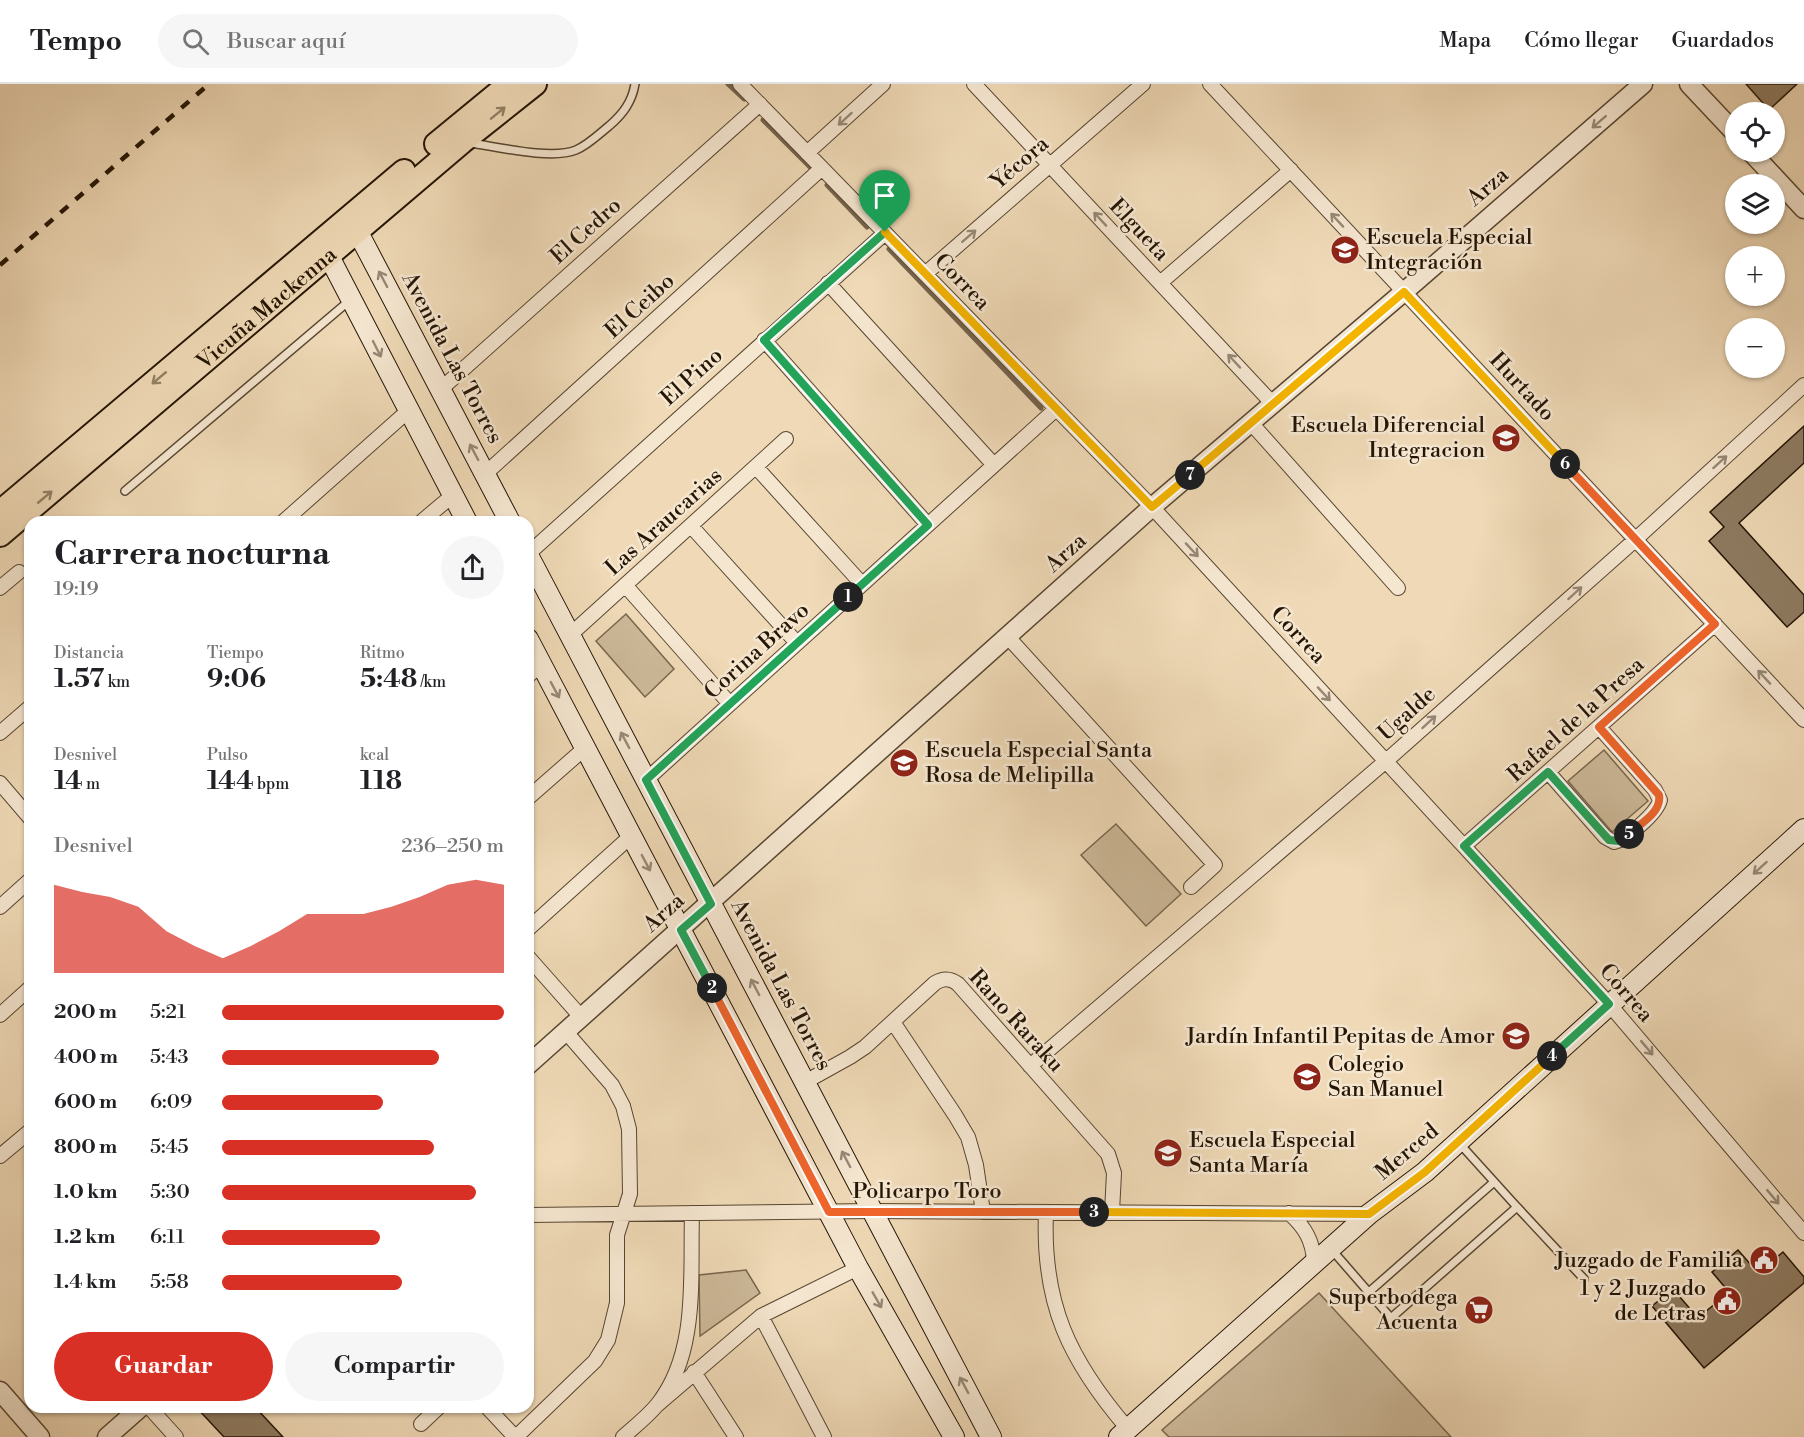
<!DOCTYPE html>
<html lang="es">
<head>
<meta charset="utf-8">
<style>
  body { margin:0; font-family:"Libre Bodoni",serif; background:#f6f6f6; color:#202124; height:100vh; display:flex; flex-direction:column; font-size:22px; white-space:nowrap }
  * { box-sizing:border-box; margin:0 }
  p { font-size:20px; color:#757577 }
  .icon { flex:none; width:33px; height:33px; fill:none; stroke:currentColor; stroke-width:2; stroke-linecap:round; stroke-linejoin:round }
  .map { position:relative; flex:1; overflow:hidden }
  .drawer { position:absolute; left:24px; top:432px; width:510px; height:897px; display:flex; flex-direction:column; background:#fff; border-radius:18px; box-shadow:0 2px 4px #0004 }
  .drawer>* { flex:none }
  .fabs { position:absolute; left:1725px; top:18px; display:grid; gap:12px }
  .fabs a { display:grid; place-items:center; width:60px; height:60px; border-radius:50%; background:#fff; box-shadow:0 2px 4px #0004; font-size:30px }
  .pin { position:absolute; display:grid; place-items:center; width:51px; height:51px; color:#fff; margin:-62px -26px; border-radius:50% 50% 50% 0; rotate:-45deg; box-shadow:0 0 6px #0007 }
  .pin .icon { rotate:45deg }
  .km { position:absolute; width:30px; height:30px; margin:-15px; border-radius:50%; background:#222; color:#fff; font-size:16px; line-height:30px; text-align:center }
  .round { display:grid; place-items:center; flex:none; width:63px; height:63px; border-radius:32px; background:#f6f6f6 }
  .overview { display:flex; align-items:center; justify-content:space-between; height:102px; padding:0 30px }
  h1 { font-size:33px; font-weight:700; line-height:45px }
  .stats { display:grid; grid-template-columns:repeat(3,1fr); gap:9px; height:102px; padding:6px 30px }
  .stats div { display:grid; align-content:center }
  .stats b { font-size:26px; font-weight:700 }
  .stats small { font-size:16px; font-weight:400 }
  .stats p { font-size:16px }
  .chart { height:168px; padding:12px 30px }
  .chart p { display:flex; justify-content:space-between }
  .chart svg { width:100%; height:108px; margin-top:6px; fill:#d93025; opacity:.7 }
  .action { display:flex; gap:12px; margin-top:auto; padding:12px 30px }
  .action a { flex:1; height:69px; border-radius:36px; background:#d93025; color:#fff; font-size:24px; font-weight:700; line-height:69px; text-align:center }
  .action a+a { background:#f6f6f6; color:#202124 }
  ul { padding:0 30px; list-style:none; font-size:20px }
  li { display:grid; grid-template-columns:96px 72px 1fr; align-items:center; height:45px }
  li i { height:15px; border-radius:8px; background:#d93025 }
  header { display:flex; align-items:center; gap:36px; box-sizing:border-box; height:84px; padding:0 30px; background:#fff; border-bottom:2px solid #e0e0e0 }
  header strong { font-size:28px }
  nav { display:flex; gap:33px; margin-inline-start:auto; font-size:21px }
  .search { width:420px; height:54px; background:#f6f6f6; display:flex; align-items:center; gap:15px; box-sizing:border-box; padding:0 21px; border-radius:33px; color:#757577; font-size:22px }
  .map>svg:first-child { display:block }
  .green { fill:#ccb898; stroke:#78664e; stroke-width:1.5 }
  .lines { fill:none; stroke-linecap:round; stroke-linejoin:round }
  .stream { stroke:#74624b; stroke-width:5 }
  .building { fill:#8e7b61; stroke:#241505; stroke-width:1.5 }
  .service-casing { stroke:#574631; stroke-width:10 }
  .minor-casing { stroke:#574631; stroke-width:16 }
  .tertiary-casing { stroke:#574631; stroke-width:21 }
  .secondary-casing { stroke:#241505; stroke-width:22 }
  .primary-casing { stroke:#241505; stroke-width:26 }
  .service { stroke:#f5e6d0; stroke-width:7 }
  .minor { stroke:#f5e6d0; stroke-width:14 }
  .tertiary { stroke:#f5e6d0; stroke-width:18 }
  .secondary { stroke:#f5e6d0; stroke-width:20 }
  .primary { stroke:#efd9b6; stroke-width:22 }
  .rail { stroke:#241505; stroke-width:4.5; stroke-dasharray:10 10; stroke-linecap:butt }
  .oneway { stroke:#948166 }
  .oneway2 { stroke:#978875 }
  .split-1-casing { stroke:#fff; stroke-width:12 }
  .split-2-casing { stroke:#fff; stroke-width:12 }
  .split-3-casing { stroke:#fff; stroke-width:12 }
  .split-4-casing { stroke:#fff; stroke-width:12 }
  .split-5-casing { stroke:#fff; stroke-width:12 }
  .split-6-casing { stroke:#fff; stroke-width:12 }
  .split-7-casing { stroke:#fff; stroke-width:12 }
  .split-8-casing { stroke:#fff; stroke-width:12 }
  .split-1 { stroke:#22a559; stroke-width:8 }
  .split-2 { stroke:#22a559; stroke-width:8 }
  .split-3 { stroke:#f0652b; stroke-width:8 }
  .split-4 { stroke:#f5b400; stroke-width:8 }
  .split-5 { stroke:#22a559; stroke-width:8 }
  .split-6 { stroke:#f0652b; stroke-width:8 }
  .split-7 { stroke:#f5b400; stroke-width:8 }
  .split-8 { stroke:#f5b400; stroke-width:8 }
  .labels { text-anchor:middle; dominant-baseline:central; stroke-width:5; stroke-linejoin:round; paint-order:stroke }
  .street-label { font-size:22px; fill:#241505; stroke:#f5e6d0 }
  .poi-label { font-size:22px; fill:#241505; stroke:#f5e6d0; text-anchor:end }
</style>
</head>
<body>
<header>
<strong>Tempo</strong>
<div class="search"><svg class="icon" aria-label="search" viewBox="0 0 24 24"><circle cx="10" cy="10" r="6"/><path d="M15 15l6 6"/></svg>Buscar aquí</div>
<nav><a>Mapa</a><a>Cómo llegar</a><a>Guardados</a></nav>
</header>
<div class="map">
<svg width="1804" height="1353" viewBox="0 0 1804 1353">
  <rect width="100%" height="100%" fill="#efd9b6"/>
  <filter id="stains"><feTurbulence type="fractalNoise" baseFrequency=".00333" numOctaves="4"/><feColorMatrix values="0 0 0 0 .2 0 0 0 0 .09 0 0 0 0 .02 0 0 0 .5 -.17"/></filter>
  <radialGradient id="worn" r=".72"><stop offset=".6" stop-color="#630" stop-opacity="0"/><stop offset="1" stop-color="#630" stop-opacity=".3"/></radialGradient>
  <path class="green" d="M626,530L674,585L645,613L596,557Z
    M1604,666L1648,717L1612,748L1568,697Z
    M1116,740L1181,810L1146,842L1081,771Z
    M746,1186L760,1209L700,1252L699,1191Z
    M1319,1209L1451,1353H1169L1162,1346Z"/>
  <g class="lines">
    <path class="stream" d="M728,0L744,15
      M763,36L810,83
      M827,101L867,143
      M889,165L1041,324"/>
  </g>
  <path class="building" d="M1746,0H1797L1769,26Z
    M1804,342V379L1739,439L1804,511V528L1787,543L1709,457L1724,443L1710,428Z
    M1738,1166L1758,1189L1783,1168L1804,1193V1199L1704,1284L1652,1222L1673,1205L1698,1234L1729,1208L1712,1188Z
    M196,1323H255L283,1353H224Z"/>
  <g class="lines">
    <g class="service-casing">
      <path id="service" d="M471,59C498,63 552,76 576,66C588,61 599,50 609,42C623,30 632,18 635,0
        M125,407L349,217
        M1517,1123L1584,1195
        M1332,1166L1391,1234L1517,1123L1460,1060
        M1369,1208L1494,1098"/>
    </g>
    <g class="minor-casing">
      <path id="minor" d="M740,0L1152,423L1609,920L1804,1149
        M974,0L1273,320
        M1210,0L1804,636
        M807,69L883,0
        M925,190L1143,0
        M828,199L994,381
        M1160,199L1291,86
        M764,256L928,441
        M441,305L760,20
        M1251,339L1398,504
        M756,383L862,500
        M485,390L822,84
        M283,438L408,327
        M421,438L453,411
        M691,442L797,559
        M528,470L885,149
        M625,501L730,620
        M0,504L19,488
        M570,551L786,355
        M1008,553L1215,781L1191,803
        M528,592L542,580
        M0,649L30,623
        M1548,688L1605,753L1614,758C1626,756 1657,729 1660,716L1655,706L1599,643
        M646,696L1056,325
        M0,699L30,734
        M528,714L585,664
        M1464,762L1715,540
        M0,823L30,796
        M528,845L631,752
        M528,873L582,934
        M0,931L30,904
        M893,938L955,1031L968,1053L976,1081L983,1128
        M1030,982L1386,677L1626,464L1804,301
        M805,998L850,973L865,963L935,899C943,894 950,894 958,900L1108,1070L1114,1089L1112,1128
        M0,1072L30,1047
        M1046,1128C1042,1220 1069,1276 1128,1345
        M1289,1129C1305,1143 1313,1157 1314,1178
        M528,1131L873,1127L1369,1130
        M761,1232L824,1353
        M694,1288L736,1353
        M656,1322L761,1232L858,1184
        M149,1323L176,1353
        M487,1323L515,1353
        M421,1340L439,1323
        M516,1353L595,1277L608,1256L617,1219V1151L630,1110L629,1045L623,1022L612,1001L566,948
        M623,1353C634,1343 647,1333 657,1321C699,1269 690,1192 692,1129"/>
    </g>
    <g class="tertiary-casing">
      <path id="tertiary" d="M1689,0L1736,50
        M1751,68L1804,125
        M528,981L1152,423L1413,200L1643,0
        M0,1307L40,1353
        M107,1353L141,1323"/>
    </g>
    <g class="secondary-casing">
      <path id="secondary" d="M351,135L510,438
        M322,159L467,438
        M528,471L991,1353
        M528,555L858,1184L954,1353
        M1119,1353L1369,1130L1425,1088L1804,745"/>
    </g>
    <g class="primary-casing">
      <g id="primary">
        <path d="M436,60L509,0"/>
        <path d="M0,428L404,87"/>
        <path id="s1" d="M0,451L462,58L535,0"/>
      </g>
    </g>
    <use href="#service" class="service"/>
    <use href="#minor" class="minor"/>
    <use href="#tertiary" class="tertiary"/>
    <use href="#secondary" class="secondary"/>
    <use href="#primary" class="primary"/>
    <path class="rail" d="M0,181L209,0"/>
  </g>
  <defs><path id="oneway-shaft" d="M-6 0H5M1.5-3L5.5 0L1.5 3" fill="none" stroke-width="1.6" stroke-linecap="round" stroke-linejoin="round" transform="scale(1.5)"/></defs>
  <g class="oneway">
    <use href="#oneway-shaft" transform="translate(498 29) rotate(-39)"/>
    <use href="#oneway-shaft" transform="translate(159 294) rotate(140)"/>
    <use href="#oneway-shaft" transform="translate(45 413) rotate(-40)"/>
  </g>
  <g class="oneway2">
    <use href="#oneway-shaft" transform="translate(845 35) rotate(138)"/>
    <use href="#oneway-shaft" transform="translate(1599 38) rotate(139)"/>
    <use href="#oneway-shaft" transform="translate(1100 135) rotate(-133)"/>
    <use href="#oneway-shaft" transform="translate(1337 136) rotate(-133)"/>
    <use href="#oneway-shaft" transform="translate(969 152) rotate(-41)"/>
    <use href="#oneway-shaft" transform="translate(383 195) rotate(-118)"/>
    <use href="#oneway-shaft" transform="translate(377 265) rotate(63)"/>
    <use href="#oneway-shaft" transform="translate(1234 277) rotate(-133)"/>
    <use href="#oneway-shaft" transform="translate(474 368) rotate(-118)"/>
    <use href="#oneway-shaft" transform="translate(1720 378) rotate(-42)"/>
    <use href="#oneway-shaft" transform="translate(1192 466) rotate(47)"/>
    <use href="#oneway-shaft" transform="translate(1575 509) rotate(-42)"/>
    <use href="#oneway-shaft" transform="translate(1764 593) rotate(-133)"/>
    <use href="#oneway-shaft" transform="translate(555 606) rotate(62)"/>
    <use href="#oneway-shaft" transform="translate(1324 610) rotate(47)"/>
    <use href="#oneway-shaft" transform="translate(1429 638) rotate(-42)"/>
    <use href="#oneway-shaft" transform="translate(625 656) rotate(-118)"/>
    <use href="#oneway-shaft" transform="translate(646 779) rotate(62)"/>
    <use href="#oneway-shaft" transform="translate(1760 784) rotate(138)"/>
    <use href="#oneway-shaft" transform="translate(755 903) rotate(-118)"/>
    <use href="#oneway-shaft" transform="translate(1647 964) rotate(50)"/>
    <use href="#oneway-shaft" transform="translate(846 1075) rotate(-118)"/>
    <use href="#oneway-shaft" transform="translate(1773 1113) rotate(50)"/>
    <use href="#oneway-shaft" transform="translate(877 1216) rotate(60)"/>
    <use href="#oneway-shaft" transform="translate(964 1301) rotate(-118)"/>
  </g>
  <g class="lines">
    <g class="split-1-casing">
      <path id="split-1" d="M848,513L928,441L764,256L885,148"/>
    </g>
    <g class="split-2-casing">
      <path id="split-2" d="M712,904L681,846L711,820L646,696L848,513"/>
    </g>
    <g class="split-3-casing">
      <path id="split-3" d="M712,904L829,1128H1094"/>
    </g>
    <g class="split-4-casing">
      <path id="split-4" d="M1094,1128L1369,1130L1425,1088L1552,972"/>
    </g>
    <g class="split-5-casing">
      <path id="split-5" d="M1552,972L1609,920L1464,762L1548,688L1609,756L1619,757L1629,750"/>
    </g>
    <g class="split-6-casing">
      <path id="split-6" d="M1565,380L1715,540L1599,643L1659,711C1662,728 1641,739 1629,750"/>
    </g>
    <g class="split-7-casing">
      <path id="split-7" d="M1190,391L1404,208L1565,380"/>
    </g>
    <g class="split-8-casing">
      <path id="split-8" d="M885,148L1152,423L1190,391"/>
    </g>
    <use href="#split-1" class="split-1"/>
    <use href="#split-2" class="split-2"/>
    <use href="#split-3" class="split-3"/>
    <use href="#split-4" class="split-4"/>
    <use href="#split-5" class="split-5"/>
    <use href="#split-6" class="split-6"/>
    <use href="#split-7" class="split-7"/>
    <use href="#split-8" class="split-8"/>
  </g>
  <defs>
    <g id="school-disc" transform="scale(1.5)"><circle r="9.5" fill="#8f2418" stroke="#f5e6d0"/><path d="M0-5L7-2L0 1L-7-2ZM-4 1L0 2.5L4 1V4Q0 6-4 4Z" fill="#fff"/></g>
    <g id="civic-disc" transform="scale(1.5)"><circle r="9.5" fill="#8f2418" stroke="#f5e6d0"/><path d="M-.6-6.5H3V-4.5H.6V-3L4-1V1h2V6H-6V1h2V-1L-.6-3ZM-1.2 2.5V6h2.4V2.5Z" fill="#fff"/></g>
    <g id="supermarket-disc" transform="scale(1.5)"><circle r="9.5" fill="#8f2418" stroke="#f5e6d0"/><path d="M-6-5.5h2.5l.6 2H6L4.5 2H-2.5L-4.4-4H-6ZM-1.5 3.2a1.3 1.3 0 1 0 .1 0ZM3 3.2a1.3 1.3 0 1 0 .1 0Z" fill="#fff"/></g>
  </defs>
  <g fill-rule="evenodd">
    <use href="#school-disc" x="1345" y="166"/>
    <use href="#school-disc" x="1506" y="354"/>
    <use href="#school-disc" x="904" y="679"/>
    <use href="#school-disc" x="1516" y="952"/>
    <use href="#school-disc" x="1307" y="993"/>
    <use href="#school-disc" x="1168" y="1069"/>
    <use href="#civic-disc" x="1764" y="1176"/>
    <use href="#civic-disc" x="1727" y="1217"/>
    <use href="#supermarket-disc" x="1479" y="1226"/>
  </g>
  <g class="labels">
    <g class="street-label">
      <text transform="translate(1020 79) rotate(-41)">Yécora</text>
      <text transform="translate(1488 103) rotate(-41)">Arza</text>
      <text transform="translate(1139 146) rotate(47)">Elgueta</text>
      <text transform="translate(586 147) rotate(-42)">El Cedro</text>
      <text transform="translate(962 198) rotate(46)">Correa</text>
      <text transform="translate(640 222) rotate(-42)">El Ceibo</text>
      <text stroke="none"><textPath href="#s1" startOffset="350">Vicuña Mackenna</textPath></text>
      <text transform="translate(452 274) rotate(62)">Avenida Las Torres</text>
      <text transform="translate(692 293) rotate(-42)">El Pino</text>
      <text transform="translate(1522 303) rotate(47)">Hurtado</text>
      <text transform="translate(664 438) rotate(-42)">Las Araucarias</text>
      <text transform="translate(1066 469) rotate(-42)">Arza</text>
      <text transform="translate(1298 551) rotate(47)">Correa</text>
      <text transform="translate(757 567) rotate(-42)">Corina Bravo</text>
      <text transform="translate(1407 630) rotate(-42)">Ugalde</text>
      <text transform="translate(1576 636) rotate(-42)">Rafael de la Presa</text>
      <text transform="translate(664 829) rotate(-42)">Arza</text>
      <text transform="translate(781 901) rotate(62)">Avenida Las Torres</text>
      <text transform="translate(1626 909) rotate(49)">Correa</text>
      <text transform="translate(1016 937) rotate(48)">Rano Raraku</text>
      <text transform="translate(1407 1068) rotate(-40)">Merced</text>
      <text x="927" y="1107">Policarpo Toro</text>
    </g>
    <g class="poi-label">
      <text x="1366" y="153" text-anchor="start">Escuela Especial<tspan x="1366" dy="25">Integración</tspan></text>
      <text x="1485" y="341">Escuela Diferencial<tspan x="1485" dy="25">Integracion</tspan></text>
      <text x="925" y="666" text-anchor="start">Escuela Especial Santa<tspan x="925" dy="25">Rosa de Melipilla</tspan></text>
      <text x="1495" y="952">Jardín Infantil Pepitas de Amor</text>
      <text x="1328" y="980" text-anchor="start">Colegio<tspan x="1328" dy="25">San Manuel</tspan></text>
      <text x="1189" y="1056" text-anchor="start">Escuela Especial<tspan x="1189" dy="25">Santa María</tspan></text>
      <text x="1743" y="1176">Juzgado de Familia</text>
      <text x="1706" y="1204">1 y 2 Juzgado<tspan x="1706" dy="25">de Letras</tspan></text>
      <text x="1458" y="1213">Superbodega<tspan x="1458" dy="25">Acuenta</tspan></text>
    </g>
  </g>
  <rect width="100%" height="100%" filter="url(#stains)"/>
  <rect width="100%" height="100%" fill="url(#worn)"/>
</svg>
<div class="fabs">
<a><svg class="icon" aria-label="locate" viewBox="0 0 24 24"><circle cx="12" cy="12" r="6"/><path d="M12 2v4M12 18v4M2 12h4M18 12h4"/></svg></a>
<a><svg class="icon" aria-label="layers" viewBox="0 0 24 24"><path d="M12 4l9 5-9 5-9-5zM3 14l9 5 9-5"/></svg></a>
<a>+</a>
<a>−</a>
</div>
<div class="pin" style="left:885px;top:148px;background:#1e9e55"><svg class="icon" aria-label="arrive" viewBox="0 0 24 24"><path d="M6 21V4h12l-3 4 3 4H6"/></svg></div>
<b class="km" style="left:848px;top:513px">1</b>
<b class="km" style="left:712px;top:904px">2</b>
<b class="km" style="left:1094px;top:1128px">3</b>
<b class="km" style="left:1552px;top:972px">4</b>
<b class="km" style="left:1629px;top:750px">5</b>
<b class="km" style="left:1565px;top:380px">6</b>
<b class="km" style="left:1190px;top:391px">7</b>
<section class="drawer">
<div class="overview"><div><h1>Carrera nocturna</h1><p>19:19</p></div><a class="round"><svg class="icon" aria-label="share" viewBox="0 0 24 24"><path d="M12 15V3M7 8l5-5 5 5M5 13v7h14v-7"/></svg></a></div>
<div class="stats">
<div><p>Distancia</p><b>1.57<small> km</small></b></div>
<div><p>Tiempo</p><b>9:06</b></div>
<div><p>Ritmo</p><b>5:48<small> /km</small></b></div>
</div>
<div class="stats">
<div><p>Desnivel</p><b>14<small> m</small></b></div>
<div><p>Pulso</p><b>144<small> bpm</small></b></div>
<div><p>kcal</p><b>118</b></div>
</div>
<div class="chart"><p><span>Desnivel</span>236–250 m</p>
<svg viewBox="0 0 160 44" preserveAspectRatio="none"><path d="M0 44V8L10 11L20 13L30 17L40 27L50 33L60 38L70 33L80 27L90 20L100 20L110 20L120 17L130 13L140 8L150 6L160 8V44z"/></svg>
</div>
<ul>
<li><b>200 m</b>5:21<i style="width:100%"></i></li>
<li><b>400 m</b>5:43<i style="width:77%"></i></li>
<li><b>600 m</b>6:09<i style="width:57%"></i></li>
<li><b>800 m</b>5:45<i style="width:75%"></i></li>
<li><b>1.0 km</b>5:30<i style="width:90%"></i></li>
<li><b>1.2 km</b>6:11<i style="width:56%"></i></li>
<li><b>1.4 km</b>5:58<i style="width:64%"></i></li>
</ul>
<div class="action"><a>Guardar</a><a>Compartir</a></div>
</section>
</div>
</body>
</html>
